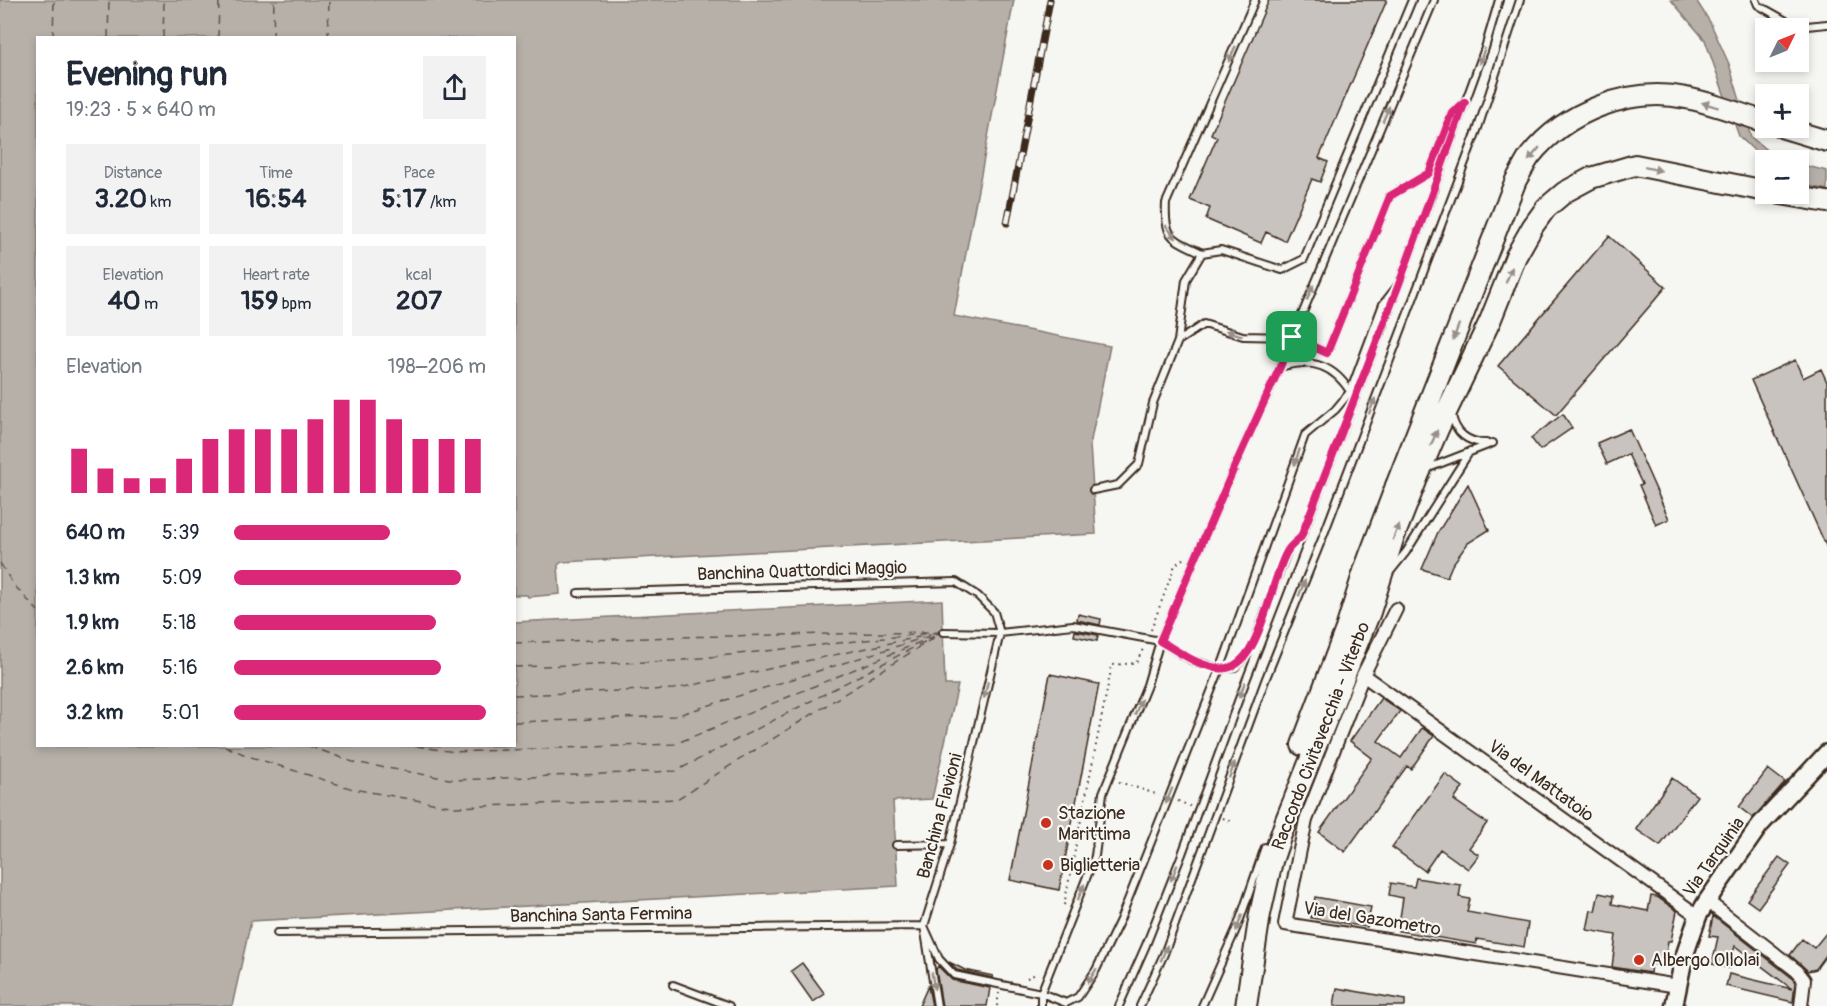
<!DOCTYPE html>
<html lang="en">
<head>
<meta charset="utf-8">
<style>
  body { margin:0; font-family:Pangolin,sans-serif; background:#f2f2f3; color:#1f2937; height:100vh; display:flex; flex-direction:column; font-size:22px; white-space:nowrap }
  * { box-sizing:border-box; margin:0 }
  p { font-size:20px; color:#747a83 }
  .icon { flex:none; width:33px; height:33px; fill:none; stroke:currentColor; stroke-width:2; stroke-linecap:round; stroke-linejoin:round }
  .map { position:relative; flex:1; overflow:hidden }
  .side { position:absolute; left:36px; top:36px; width:480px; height:711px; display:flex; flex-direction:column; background:#fff; border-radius:0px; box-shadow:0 3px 9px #0003 }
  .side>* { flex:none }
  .needle { width:39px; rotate:47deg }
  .fabs { position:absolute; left:1755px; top:18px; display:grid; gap:12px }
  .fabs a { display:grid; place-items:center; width:54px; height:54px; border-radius:0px; background:#fff; box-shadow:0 3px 9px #0003; font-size:30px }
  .pin { position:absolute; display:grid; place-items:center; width:51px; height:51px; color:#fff; margin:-26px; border-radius:12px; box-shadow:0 3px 9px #0006 }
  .round { display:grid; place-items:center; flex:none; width:63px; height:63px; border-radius:0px; background:#f2f2f3 }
  .overview { display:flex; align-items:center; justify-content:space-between; height:102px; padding:0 30px }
  h1 { font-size:33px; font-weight:800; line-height:45px }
  .stats { display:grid; grid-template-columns:repeat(3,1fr); gap:9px; height:102px; padding:6px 30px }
  .stats div { display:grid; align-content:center; border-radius:0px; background:#f2f2f3; text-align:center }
  .stats b { font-size:26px; font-weight:800 }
  .stats small { font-size:16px; font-weight:400 }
  .stats p { font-size:16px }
  .chart { height:168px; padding:12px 30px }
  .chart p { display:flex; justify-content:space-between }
  .chart svg { width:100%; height:108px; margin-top:6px; stroke:#db2777; stroke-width:6 }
  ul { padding:0 30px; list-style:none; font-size:20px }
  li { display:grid; grid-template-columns:96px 72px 1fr; align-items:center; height:45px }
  li i { height:15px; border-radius:8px; background:#db2777 }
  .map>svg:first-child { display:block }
  .water { fill:#b6b0a9; stroke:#857a71; stroke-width:1.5 }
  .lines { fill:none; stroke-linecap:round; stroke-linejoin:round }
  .ferry { stroke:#605248; stroke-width:1.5; stroke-dasharray:8 6; stroke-linecap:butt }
  .building { fill:#c8c3be; stroke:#3b2a1e; stroke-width:1.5 }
  .service-casing { stroke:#3b2a1e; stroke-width:10 }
  .minor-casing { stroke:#3b2a1e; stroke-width:16 }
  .secondary-casing { stroke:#3b2a1e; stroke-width:21 }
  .primary-casing { stroke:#3b2a1e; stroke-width:24 }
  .trunk-casing { stroke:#3b2a1e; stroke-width:24 }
  .path { stroke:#3b2a1e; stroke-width:2; stroke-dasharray:1.5 4.5; stroke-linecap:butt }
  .service { stroke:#f6f6f2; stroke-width:6 }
  .minor { stroke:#f6f6f2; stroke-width:12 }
  .secondary { stroke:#f6f6f2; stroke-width:16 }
  .primary { stroke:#f6f6f2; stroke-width:20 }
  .trunk { stroke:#f6f6f2; stroke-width:20 }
  .rail-casing { stroke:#3b2a1e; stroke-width:7 }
  .rail { stroke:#f6f6f2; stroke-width:4.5; stroke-dasharray:14; stroke-linecap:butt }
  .oneway { fill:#989088 }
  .route-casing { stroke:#fff; stroke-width:12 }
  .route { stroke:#db2777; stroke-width:8 }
  .poi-dot { fill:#c8321e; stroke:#f6f6f2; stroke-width:2 }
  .labels { text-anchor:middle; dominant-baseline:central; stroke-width:4.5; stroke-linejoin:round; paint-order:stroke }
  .street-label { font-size:18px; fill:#3b2a1e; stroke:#f6f6f2 }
  .poi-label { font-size:18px; fill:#3b2a1e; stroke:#f6f6f2; text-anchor:start }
</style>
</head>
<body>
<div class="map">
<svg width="1827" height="1006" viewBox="0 0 1827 1006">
  <rect width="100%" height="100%" fill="#f6f6f2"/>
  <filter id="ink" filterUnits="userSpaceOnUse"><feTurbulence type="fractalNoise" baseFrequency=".0167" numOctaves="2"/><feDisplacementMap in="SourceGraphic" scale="12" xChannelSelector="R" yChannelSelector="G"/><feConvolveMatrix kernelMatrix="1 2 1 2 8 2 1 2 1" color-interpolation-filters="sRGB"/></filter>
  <g filter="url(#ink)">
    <path class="water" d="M0,0H1014L954,316L1110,346L1090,445L1096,534L562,562L558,565L560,594L528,597L527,595H514V38H38V746H514L515,622L942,600L945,685H958L932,799L893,801L898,886L251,921L232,1006H0Z
      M1671,0H1696L1710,22L1729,64L1751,137L1770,153L1789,160L1765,161L1739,136L1705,40Z
      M1799,164L1827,171V190L1799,184Z"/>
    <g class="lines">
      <path class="ferry" d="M53,38L54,0
        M108,38L109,0
        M163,38L164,0
        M218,38L219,0
        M273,38L274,0
        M328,38L329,0
        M38,488V530
        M0,563L13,584L38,611
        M514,643L674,637L933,632
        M514,667L674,661L939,632
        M514,695L674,689L933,634
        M514,722L675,716L939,633
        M225,746L248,756L353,789L455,807L677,799L940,634
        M309,746L353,762L455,780L676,771L932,638
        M416,746L454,752L675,744L937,635"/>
    </g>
    <path class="building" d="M1269,0H1387L1319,158L1328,162L1320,182L1312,179L1285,241L1266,232L1261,243L1206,219L1210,208L1190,200L1217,137L1211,134Z
      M1609,236L1666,287L1556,415L1498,366Z
      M1795,360L1803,378L1821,369L1827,382V548L1751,380Z
      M1563,414L1572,428L1540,450L1531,438Z
      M1629,429L1669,519L1656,525L1639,485L1642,484L1628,454L1607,464L1597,443Z
      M1468,484L1489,530L1468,543L1452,565L1447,577L1422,569L1438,532Z
      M1078,614L1101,619L1100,625L1077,620Z
      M1075,631L1098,635L1097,641L1074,636Z
      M1050,674L1099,684L1059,890L1010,880Z
      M1381,698L1400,711L1378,741L1401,758L1422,728L1434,736L1411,769L1407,766L1345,852L1319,832L1372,758L1350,741Z
      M1768,769L1785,782L1753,818L1739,807Z
      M1445,774L1463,787L1454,800L1487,823L1469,848L1479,855L1468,869L1440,849L1425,871L1392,847Z
      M1672,778L1697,796L1660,846L1636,829Z
      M1779,857L1790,865L1758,908L1747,900Z
      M1416,878L1461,885L1459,897L1470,899L1467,912L1528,923L1524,947L1477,939L1476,944L1398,931L1403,898L1389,895L1391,883L1414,887Z
      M1599,893L1613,896L1612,904L1648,911L1651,896L1657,897L1677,911L1671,941H1668L1664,966L1651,964L1650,973L1612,967L1616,935L1587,930L1591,910L1595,911Z
      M1315,897L1371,907L1367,927L1311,918Z
      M1713,916L1791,977L1795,982L1793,1002L1726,986L1729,974L1792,989L1735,946L1729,968L1712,964L1718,937L1709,936Z
      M1827,932V954L1816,969L1808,971L1790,955L1802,939L1814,948Z
      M949,962L965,970L993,976L992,978L957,970Z
      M802,963L825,994L813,1002L791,971Z
      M938,966L952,980L990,988L987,1006H942L936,970Z
      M928,986L932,1006H919Z
      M1337,988L1405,1000V1006H1334Z"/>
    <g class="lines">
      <g class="service-casing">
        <path id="service" d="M1756,0L1758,5L1797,27L1827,24
          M1202,253C1172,238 1164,239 1166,203L1255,0
          M1178,341L1204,324L1243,336L1292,337L1327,353L1390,196L1429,173L1452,113L1465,102
          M1280,367C1312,358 1334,365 1351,393
          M1452,415C1455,433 1468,443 1486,443
          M1426,469L1493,443
          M1093,490L1118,485L1139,464L1153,403L1178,341L1186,280L1202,253L1221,250L1282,270L1304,259L1412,0
          M1389,573L1406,552L1470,451
          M578,593L956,582L978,596L994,612L1000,633L950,844L924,926L937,1006
          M943,632L1000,633L1073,625L1160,641L1191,660L1220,669L1235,667L1251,651L1288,550L1299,539
          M896,845L950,844
          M277,933L924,926L939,959L954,975L1041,993L1066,1003L1078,997L1096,970L1120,920L1224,659L1305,435L1335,410L1350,392L1383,304L1399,284
          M673,985L729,1006
          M1041,1006V993L1095,856L1103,793L1147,685L1160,641L1234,468L1280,367L1434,0
          M1119,1006L1146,945L1182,854L1240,696L1399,284L1485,48L1499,0
          M1140,1006L1164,954L1266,678L1324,534L1478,128L1520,0
          M1202,1006L1238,925L1265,847"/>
      </g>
      <g class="minor-casing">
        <path id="minor" d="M1396,609L1363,675L1306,820L1285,924L1678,986
          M1363,675L1698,916
          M1707,901L1797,971L1804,980L1801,1006"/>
      </g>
      <g class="secondary-casing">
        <path id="secondary" d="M1674,1006L1684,957L1698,916L1707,901L1760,825L1827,753"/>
      </g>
      <g class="primary-casing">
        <path id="primary" d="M1302,745L1346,629L1365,568L1396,486
          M1246,1006L1260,914L1272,861L1286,820L1370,612L1393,539L1420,471"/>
      </g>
      <g class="trunk-casing">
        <path id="trunk" d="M1784,128L1827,141
          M1781,194L1827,202
          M1420,471L1438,429L1490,321L1516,256L1533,226L1546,208L1565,192L1591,178L1635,165L1766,191
          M1396,486L1516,180C1521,172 1525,163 1530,156C1565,112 1630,86 1686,98C1713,103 1739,114 1766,122"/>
      </g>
      <path class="path" d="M1151,630L1175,565L1184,558
        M1119,782L1159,795
        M1178,801L1190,806
        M1223,818L1233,822
        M1064,905L1112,665L1136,663L1143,649
        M1027,978L1038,973
        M997,1006L999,993"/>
      <use href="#service" class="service"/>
      <use href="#minor" class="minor"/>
      <use href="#secondary" class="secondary"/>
      <use href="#primary" class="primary"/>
      <use href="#trunk" class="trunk"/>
      <g class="rail-casing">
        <path id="rail" d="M1007,223L1050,0"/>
      </g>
      <use href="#rail" class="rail"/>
    </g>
    <defs><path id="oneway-solid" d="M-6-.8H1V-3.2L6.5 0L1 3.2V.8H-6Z" transform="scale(1.5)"/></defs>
    <g class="oneway">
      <use href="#oneway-solid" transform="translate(1232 54) rotate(114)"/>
      <use href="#oneway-solid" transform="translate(1482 56) rotate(109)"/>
      <use href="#oneway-solid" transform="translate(1710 105) rotate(-163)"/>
      <use href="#oneway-solid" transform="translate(1386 114) rotate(-67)"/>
      <use href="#oneway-solid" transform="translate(1534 154) rotate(130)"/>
      <use href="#oneway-solid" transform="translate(1653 169) rotate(12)"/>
      <use href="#oneway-solid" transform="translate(1171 232) rotate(52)"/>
      <use href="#oneway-solid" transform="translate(1509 275) rotate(-68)"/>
      <use href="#oneway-solid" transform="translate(1310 293) rotate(-67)"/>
      <use href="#oneway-solid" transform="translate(1456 332) rotate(111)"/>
      <use href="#oneway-solid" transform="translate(1234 333) rotate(-163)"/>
      <use href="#oneway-solid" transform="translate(1372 406) rotate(-69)"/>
      <use href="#oneway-solid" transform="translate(1434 438) rotate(-67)"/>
      <use href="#oneway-solid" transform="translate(1297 457) rotate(109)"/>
      <use href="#oneway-solid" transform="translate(1396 532) rotate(-68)"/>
      <use href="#oneway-solid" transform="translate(1302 588) rotate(-68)"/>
      <use href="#oneway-solid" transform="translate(986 690) rotate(103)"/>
      <use href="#oneway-solid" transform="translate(1242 690) rotate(111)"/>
      <use href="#oneway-solid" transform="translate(1138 707) rotate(-68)"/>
      <use href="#oneway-solid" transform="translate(1232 770) rotate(-70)"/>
      <use href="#oneway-solid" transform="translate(1169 796) rotate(112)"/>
      <use href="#oneway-solid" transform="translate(1174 873) rotate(112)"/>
      <use href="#oneway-solid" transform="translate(1081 892) rotate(-68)"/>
      <use href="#oneway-solid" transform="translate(1239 923) rotate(110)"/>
      <use href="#oneway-solid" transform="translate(1164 953) rotate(-68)"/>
      <use href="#oneway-solid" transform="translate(1092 976) rotate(122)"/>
      <use href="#oneway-solid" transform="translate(933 981) rotate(81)"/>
    </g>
  </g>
  <g class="lines" filter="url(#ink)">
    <g class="route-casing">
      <path id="route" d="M1465,102L1399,284L1301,537C1297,541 1291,545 1288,550C1270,576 1261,676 1218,668C1196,665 1179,652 1160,641L1234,468L1280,367L1292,337L1327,353L1390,196L1429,173L1452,113Z"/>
    </g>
    <use href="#route" class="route"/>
  </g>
  <g class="poi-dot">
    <circle cx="1046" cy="823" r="6"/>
    <circle cx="1048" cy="865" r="6"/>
    <circle cx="1639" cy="960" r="6"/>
  </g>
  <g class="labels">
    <g class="street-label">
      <text transform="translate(802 571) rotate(-2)">Banchina Quattordici Maggio</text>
      <text transform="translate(1321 736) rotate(-69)">Raccordo Civitavecchia - Viterbo</text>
      <text transform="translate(1541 781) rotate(36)">Via del Mattatoio</text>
      <text transform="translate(940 816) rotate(-75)">Banchina Flavioni</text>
      <text transform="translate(1714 857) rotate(-55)">Via Tarquinia</text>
      <text transform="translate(601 915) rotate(-1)">Banchina Santa Fermina</text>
      <text transform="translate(1372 919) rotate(9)">Via del Gazometro</text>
    </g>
    <g class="poi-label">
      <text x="1058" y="813">Stazione<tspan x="1058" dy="21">Marittima</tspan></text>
      <text x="1060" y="865">Biglietteria</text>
      <text x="1651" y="960">Albergo Ollolai</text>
    </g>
  </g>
</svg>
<div class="fabs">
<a><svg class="needle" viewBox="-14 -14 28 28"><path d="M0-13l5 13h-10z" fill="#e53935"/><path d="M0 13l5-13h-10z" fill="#747a83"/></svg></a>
<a>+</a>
<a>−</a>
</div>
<div class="pin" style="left:1292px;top:337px;background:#1e9e55"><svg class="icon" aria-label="arrive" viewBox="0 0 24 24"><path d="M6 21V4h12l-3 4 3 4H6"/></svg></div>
<section class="side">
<div class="overview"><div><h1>Evening run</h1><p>19:23 · 5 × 640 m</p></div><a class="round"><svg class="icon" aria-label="share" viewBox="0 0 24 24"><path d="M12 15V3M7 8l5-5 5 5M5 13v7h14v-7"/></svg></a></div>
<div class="stats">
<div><p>Distance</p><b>3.20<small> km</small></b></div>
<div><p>Time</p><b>16:54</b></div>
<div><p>Pace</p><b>5:17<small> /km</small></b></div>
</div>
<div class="stats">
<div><p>Elevation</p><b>40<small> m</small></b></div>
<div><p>Heart rate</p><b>159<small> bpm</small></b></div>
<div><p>kcal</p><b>207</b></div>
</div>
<div class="chart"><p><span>Elevation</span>198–206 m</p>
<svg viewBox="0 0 160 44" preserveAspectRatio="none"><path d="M5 44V26M15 44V34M25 44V38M35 44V38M45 44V30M55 44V22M65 44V18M75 44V18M85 44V18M95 44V14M105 44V6M115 44V6M125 44V14M135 44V22M145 44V22M155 44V22"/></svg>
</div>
<ul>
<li><b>640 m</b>5:39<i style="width:62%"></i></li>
<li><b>1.3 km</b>5:09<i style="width:90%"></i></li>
<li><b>1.9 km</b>5:18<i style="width:80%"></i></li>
<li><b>2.6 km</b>5:16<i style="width:82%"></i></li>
<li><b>3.2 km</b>5:01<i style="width:100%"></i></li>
</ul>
</section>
</div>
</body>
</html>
